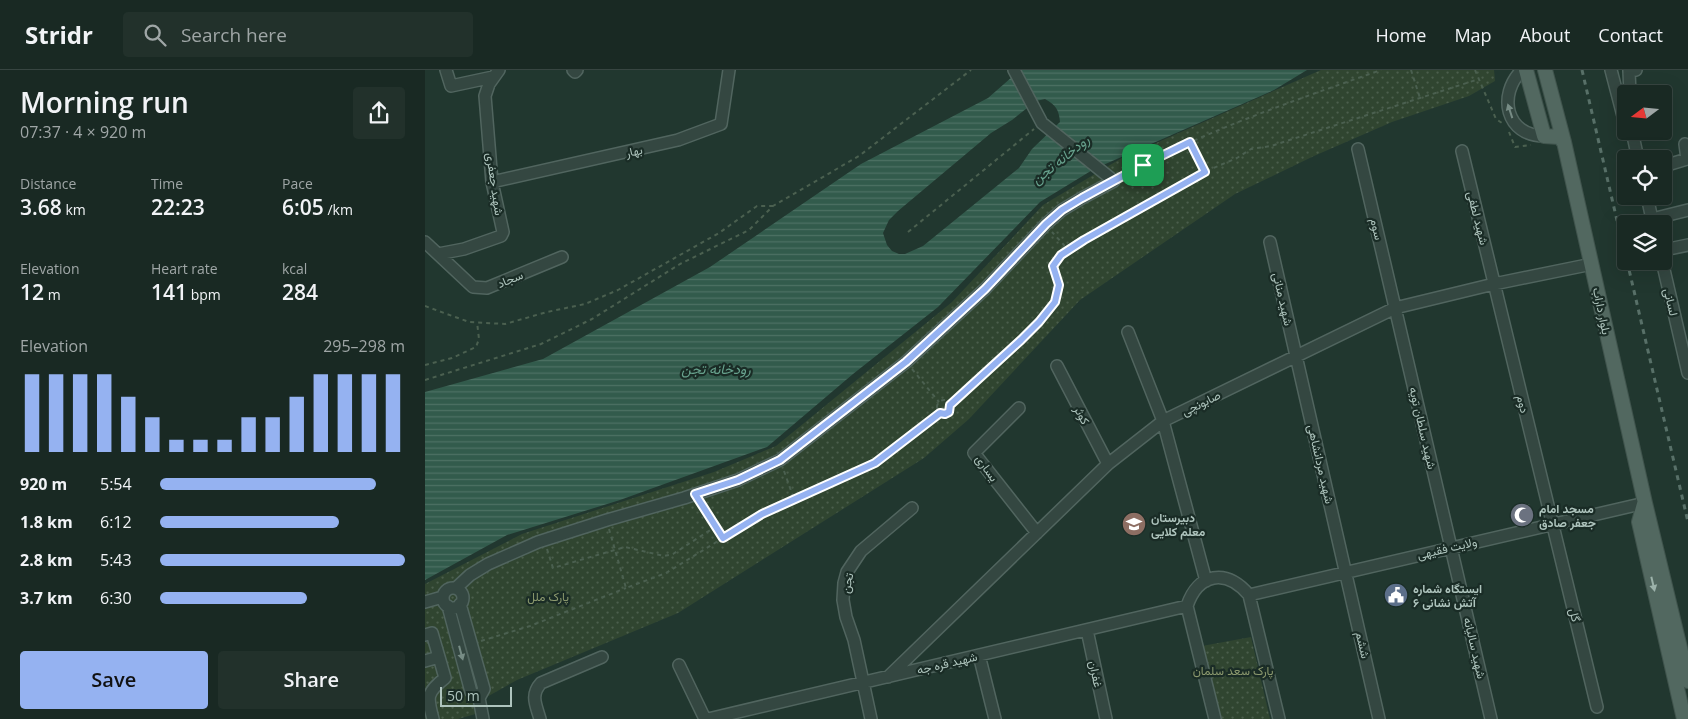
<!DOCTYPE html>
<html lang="en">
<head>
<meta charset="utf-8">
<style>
  body { margin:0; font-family:"Open Sans",Vazirmatn,sans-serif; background:#22312b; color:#f1f3f6; height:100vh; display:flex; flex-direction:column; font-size:19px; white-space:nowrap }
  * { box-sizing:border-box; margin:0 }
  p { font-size:16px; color:#9fa6a6 }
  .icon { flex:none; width:28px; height:28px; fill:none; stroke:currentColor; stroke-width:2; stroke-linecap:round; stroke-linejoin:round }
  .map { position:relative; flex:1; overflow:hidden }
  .drawer { display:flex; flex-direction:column; background:#192923; width:425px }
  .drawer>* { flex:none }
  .needle { width:32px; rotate:254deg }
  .fabs { position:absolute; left:1192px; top:15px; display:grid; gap:10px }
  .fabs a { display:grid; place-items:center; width:55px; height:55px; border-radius:5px; background:#192923; box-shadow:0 5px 20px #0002,0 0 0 1px #374541; font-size:25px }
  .scale { position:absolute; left:15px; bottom:12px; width:72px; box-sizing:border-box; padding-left:5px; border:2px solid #aec4bd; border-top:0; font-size:14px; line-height:18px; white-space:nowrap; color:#aec4bd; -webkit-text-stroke:4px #1a2c26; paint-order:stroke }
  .pin { position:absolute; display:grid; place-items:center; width:42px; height:42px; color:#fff; margin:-21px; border-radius:10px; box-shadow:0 2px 8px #0006 }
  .round { display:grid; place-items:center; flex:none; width:52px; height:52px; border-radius:5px; background:#22312b }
  .headline { display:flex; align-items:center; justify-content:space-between; height:85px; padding:0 20px }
  h1 { font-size:28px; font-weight:600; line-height:38px }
  .figures { display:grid; grid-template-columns:repeat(3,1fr); gap:8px; height:85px; padding:5px 20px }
  .figures div { display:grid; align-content:center }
  .figures b { font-size:21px; font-weight:600 }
  .figures small { font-size:14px; font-weight:400 }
  .figures p { font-size:14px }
  .chart { height:140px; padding:10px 20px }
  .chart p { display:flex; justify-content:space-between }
  .chart svg { width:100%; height:90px; margin-top:5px; stroke:#95b2f1; stroke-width:6 }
  .primary-button { display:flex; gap:10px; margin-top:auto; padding:10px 20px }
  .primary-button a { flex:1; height:58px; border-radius:5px; background:#95b2f1; color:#111; font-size:20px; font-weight:600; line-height:58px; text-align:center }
  .primary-button a+a { background:#22312b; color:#f1f3f6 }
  ul { padding:0 20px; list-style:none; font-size:16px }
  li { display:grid; grid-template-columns:80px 60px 1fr; align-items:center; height:38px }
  li i { height:12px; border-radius:6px; background:#95b2f1 }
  header { display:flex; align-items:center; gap:30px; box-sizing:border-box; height:70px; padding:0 25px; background:#192923; border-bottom:1px solid #374541 }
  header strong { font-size:24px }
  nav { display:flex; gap:28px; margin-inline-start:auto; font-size:18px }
  .search { width:350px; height:45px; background:#22312b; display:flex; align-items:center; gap:12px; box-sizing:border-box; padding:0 18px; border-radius:5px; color:#9fa6a6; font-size:19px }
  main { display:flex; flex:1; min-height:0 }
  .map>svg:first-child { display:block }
  .park { fill:url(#park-dots) }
  .water { fill:url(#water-rules); fill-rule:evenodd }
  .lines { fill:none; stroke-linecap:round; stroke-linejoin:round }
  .minor-casing { stroke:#51655f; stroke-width:14 }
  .major-casing { stroke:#40544d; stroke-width:16 }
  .path { stroke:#4b6050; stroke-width:2; stroke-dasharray:4 4; stroke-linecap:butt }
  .minor { stroke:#344741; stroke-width:11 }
  .major { stroke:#526860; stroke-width:14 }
  .rail { stroke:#587068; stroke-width:3; stroke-dasharray:5 5; stroke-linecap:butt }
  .oneway { fill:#778c85 }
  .oneway2 { fill:#9cb2aa }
  .route-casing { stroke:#fff; stroke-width:10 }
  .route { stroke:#95b2f1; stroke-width:6 }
  .labels { text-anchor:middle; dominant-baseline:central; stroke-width:4.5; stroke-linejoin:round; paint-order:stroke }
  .street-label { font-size:12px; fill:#aec4bd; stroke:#1a2c26 }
  .poi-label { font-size:12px; font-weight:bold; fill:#aec4bd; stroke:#1a2c26; text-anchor:start }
  .park-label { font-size:12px; fill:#8c996e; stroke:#1a2c26 }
  .water-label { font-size:14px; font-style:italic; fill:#68a38e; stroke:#1a2c26 }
</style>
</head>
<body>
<header>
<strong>Stridr</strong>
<div class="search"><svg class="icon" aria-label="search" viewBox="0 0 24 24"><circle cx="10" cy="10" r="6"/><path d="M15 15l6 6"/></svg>Search here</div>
<nav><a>Home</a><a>Map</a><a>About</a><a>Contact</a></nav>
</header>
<main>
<section class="drawer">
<div class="headline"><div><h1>Morning run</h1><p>07:37 · 4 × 920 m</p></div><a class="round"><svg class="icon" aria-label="share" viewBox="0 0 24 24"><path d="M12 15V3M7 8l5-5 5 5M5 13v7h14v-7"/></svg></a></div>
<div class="figures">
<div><p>Distance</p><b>3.68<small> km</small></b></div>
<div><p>Time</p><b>22:23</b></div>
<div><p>Pace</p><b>6:05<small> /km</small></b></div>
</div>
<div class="figures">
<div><p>Elevation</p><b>12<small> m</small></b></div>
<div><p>Heart rate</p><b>141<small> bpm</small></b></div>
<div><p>kcal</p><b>284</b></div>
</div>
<div class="chart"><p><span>Elevation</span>295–298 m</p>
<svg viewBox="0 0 160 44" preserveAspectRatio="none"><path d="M5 44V6M15 44V6M25 44V6M35 44V6M45 44V17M55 44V27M65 44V38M75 44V38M85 44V38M95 44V27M105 44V27M115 44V17M125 44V6M135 44V6M145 44V6M155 44V6"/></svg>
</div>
<ul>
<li><b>920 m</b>5:54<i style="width:88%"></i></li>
<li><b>1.8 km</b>6:12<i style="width:73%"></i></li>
<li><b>2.8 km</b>5:43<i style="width:100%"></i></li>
<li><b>3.7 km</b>6:30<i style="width:60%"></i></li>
</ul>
<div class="primary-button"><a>Save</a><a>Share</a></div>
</section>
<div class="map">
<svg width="1263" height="649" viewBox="0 0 1263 649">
  <defs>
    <pattern id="park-dots" width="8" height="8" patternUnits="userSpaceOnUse" patternTransform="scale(1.25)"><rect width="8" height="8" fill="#304530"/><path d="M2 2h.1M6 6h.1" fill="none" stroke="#4b5e4c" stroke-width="1.8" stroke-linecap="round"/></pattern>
    <pattern id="water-rules" width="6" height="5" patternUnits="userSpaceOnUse" patternTransform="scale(1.25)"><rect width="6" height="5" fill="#325b4c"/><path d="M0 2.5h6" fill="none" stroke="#4d7164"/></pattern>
  </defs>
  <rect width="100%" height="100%" fill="#21372f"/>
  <path class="park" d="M896,0H1069L1070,11L1044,26L967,52L889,86L810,124L655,230L544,349L499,388L253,543L92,610L60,628L61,641L33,649H0V514L97,464L289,402L351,376L527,232L618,135L695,89Z
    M826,567L845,649H795L777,576Z"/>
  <path class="water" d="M595,0H882L849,20L669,99L615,132L513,237L428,304L342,377L195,430L82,465L0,510V322L118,289L285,197L436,94L563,28ZM620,29C631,35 634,40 635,52L607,79L594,98L498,176L480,184H474L467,181L462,175L458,163L464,150L473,141L566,63L587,50L611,31Z"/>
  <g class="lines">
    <g class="minor-casing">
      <path id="minor" d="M21,0L26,16L68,7
        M148,0L150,2L152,0
        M1097,0C1072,25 1081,66 1119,66
        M1186,0L1198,46L1201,50
        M1205,24L1204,1L1211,0
        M1207,61L1213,89
        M933,79L1066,649
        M1037,81L1172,637
        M1239,96L1262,89L1260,74
        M67,112L253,70L296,54L304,0
        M1222,126L1228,154
        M1227,149L1263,140
        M0,172L48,217L62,218L137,187
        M845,172L954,649
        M1239,180L1263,175
        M13,184L39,179L76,166L78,162L67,112L60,26L64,14L74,0
        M1237,191L1263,303
        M703,262L738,351L781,511
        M632,296L683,394
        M594,338L549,383L612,463
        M31,518L45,505L63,494L113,472L182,450L259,428L313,410L355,390L481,292L560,219L621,154L637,140L657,128L689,111L617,53L589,0
        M18 528a10 10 0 1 1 20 0a10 10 0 1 1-20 0Z
        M824,525L1220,433
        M0,532L14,528L18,529
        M35,534L59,619L54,628
        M23,536L46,622L54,628L58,649
        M662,560L681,649
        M0,565L7,563L14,587
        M554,585L570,649
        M0,591L14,587L20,608C1,623 2,627 8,649
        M254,595L280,649
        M463,607L683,394L738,351L970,238L1069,214L1167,194
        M115,649C111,635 105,625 116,613L177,587
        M283,649L762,536
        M446,649L429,570L421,547L418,530L419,513L422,502L436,481L487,438
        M790,649L762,536C773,503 801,498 824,525L854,649"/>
    </g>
    <g class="major-casing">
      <path id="major" d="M1101,0L1119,66L1134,67L1139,72L1220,433L1263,611
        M1120,0L1139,72
        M1219,434L1214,452L1259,649"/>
    </g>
    <path class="path" d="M986,0L995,28
      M1050,0L1071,49L1077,53
      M1084,62L1090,77L1106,75
      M765,73L779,102
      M697,106C779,61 868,31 956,0
      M483,162L609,59
      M636,185L659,170L715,140L779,102L812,88L826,79L846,76L1054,9
      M0,236L44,252L80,254L122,242L160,234L193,220L294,163L332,136H348
      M0,295L27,288L51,277L54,269L52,252
      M487,299L514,332
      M0,310L116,274L167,249L255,194L324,160L348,136L434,86L546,0
      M512 337a7 7 0 1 1 14 0a7 7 0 1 1-14 0Z
      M525,335L596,270L614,252L630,232L634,215L627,197L636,185L639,175L627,162
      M359,401L369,429
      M290,457L297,467
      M184,459L201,518L241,503L337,444L450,393L515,343
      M122,479L128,498L200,477L239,486L248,484L290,457L275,433
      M56,571L105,556L201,518"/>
    <use href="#minor" class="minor"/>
    <use href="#major" class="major"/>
    <path class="rail" d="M1157,0L1201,189
      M1202,191L1263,452"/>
  </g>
  <defs><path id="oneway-solid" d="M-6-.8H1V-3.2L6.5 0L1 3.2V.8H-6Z" transform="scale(1.25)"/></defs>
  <g class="oneway">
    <use href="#oneway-solid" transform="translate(1085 41) rotate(-108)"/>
    <use href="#oneway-solid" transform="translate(36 583) rotate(75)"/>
  </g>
  <use class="oneway2" href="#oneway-solid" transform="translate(1228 514) rotate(77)"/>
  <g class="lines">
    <g class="route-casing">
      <path id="route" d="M765,72L780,102L659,170L636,185L628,196L634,215L630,232L614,252L596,270L525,335L524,342L520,344L515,343L450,393L337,444L298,468L270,424L313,410L355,390L481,292L560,219L621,154L637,140L657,128L718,95Z"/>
    </g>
    <use href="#route" class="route"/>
  </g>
  <defs>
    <g id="mosque-disc" transform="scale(1.25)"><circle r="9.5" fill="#6b7280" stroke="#1a2c26"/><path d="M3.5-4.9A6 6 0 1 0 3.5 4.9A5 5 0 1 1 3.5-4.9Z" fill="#fff"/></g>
    <g id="school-disc" transform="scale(1.25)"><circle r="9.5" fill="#8d6e63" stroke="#1a2c26"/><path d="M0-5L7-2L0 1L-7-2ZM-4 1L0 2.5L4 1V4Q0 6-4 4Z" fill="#fff"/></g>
    <g id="civic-disc" transform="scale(1.25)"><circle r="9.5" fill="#5c6f8a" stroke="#1a2c26"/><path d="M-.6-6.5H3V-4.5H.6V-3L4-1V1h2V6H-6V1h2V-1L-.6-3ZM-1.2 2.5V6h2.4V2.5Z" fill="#fff"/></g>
  </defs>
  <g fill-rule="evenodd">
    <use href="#mosque-disc" x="1097" y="445"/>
    <use href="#school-disc" x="709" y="454"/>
    <use href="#civic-disc" x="971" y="525"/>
  </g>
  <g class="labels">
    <g class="street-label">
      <text transform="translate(209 81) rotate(-13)">بهار</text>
      <text transform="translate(70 114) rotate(82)">شهید جعفری</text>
      <text transform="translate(1053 148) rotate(76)">شهید لطفی</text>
      <text transform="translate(952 159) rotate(77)">سوم</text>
      <text transform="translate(85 209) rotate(-23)">سجاد</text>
      <text transform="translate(858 229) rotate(77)">شهید منانی</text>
      <text transform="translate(1246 232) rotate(77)">لسانی</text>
      <text transform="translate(1177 241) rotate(78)">بلوار داراب</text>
      <text transform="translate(776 333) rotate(-26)">صابونچی</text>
      <text transform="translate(1098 334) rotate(76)">دوم</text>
      <text transform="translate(657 345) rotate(62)">کوثر</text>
      <text transform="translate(998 358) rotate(77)">شهید سلطان تویه</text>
      <text transform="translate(896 394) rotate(77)">شهید مردانشاهی</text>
      <text transform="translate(562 398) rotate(54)">یساری</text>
      <text transform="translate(1022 478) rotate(-13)">ولایت فقیهی</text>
      <text transform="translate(422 513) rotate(-78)">تجن</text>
      <text transform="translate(1150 545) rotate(76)">گل</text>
      <text transform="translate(938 575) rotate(77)">ششم</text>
      <text transform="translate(1050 578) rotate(77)">شهید سالیانه</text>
      <text transform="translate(522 593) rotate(-13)">شهید قره جه</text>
      <text transform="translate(671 604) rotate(78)">غفران</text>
    </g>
    <g class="poi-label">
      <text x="1114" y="438">مسجد امام<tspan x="1114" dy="14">جعفر صادق</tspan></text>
      <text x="726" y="447">دبیرستان<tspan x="726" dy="14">معلم کلایی</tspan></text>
      <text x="988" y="518">ایستگاه شماره<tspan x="988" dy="14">۶ آتش نشانی</tspan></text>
    </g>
    <g class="park-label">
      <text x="123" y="526">پارک ملل</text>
      <text x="808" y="600">پارک سعد سلمان</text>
    </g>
    <g class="water-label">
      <text transform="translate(635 89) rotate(-39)">رودخانه تجن</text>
      <text x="291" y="298">رودخانه تجن</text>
    </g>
  </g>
</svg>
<div class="fabs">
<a><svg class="needle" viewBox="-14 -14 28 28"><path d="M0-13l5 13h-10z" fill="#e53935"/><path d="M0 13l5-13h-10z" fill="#9fa6a6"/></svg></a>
<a><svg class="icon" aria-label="locate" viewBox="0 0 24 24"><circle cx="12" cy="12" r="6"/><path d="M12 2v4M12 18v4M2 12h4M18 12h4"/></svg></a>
<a><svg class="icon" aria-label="layers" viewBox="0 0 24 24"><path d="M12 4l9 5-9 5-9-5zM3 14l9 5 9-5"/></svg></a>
</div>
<div class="scale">50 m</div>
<div class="pin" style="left:718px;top:95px;background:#1e9e55"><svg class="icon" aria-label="arrive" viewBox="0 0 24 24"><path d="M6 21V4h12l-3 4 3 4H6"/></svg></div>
</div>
</main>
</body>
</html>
